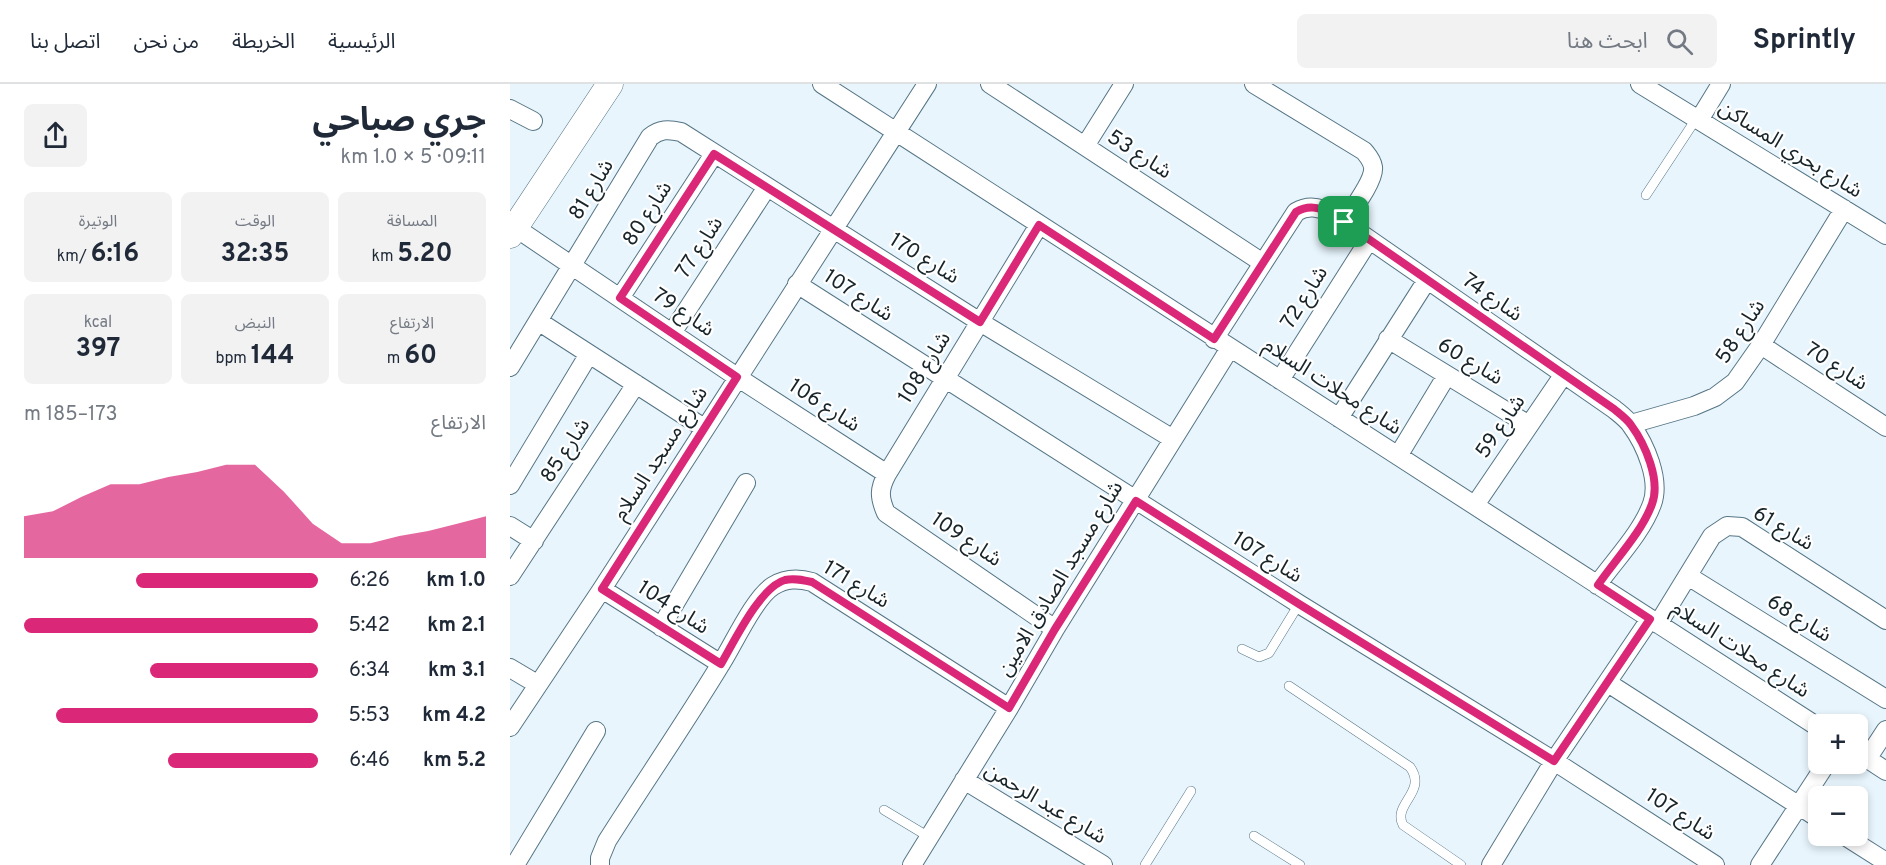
<!DOCTYPE html>
<html lang="ar">
<head>
<meta charset="utf-8">
<style>
  body { margin:0; font-family:Overpass,"Noto Sans Arabic",sans-serif; background:#f2f2f3; color:#1f2937; direction:rtl; height:100vh; display:flex; flex-direction:column; font-size:22px; white-space:nowrap }
  * { box-sizing:border-box; margin:0 }
  p { font-size:20px; color:#747a83 }
  .icon { flex:none; width:33px; height:33px; fill:none; stroke:currentColor; stroke-width:2; stroke-linecap:round; stroke-linejoin:round }
  .map { position:relative; flex:1; overflow:hidden; direction:ltr }
  .details { display:flex; flex-direction:column; background:#fff; width:510px }
  .details>* { flex:none }
  .fabs { position:absolute; left:1298px; top:630px; display:grid; gap:12px }
  .fabs a { display:grid; place-items:center; width:60px; height:60px; border-radius:9px; background:#fff; box-shadow:0 3px 9px #0003; font-size:30px }
  .pin { position:absolute; display:grid; place-items:center; width:51px; height:51px; color:#fff; margin:-26px; border-radius:12px; box-shadow:0 3px 9px #0006 }
  .round { display:grid; place-items:center; flex:none; width:63px; height:63px; border-radius:9px; background:#f2f2f3 }
  .head { display:flex; align-items:center; justify-content:space-between; height:102px; padding:0 24px }
  h1 { font-size:33px; font-weight:700; line-height:45px }
  .stats { display:grid; grid-template-columns:repeat(3,1fr); gap:9px; height:102px; padding:6px 24px }
  .stats div { display:grid; align-content:center; border-radius:9px; background:#f2f2f3; text-align:center }
  .stats b { font-size:26px; font-weight:700 }
  .stats small { font-size:16px; font-weight:400 }
  .stats p { font-size:16px }
  .chart { height:168px; padding:12px 24px }
  .chart p { display:flex; justify-content:space-between }
  .chart svg { width:100%; height:108px; margin-top:6px; fill:#db2777; opacity:.7 }
  ul { padding:0 24px; list-style:none; font-size:20px }
  li { display:grid; grid-template-columns:96px 72px 1fr; align-items:center; height:45px }
  li i { height:15px; border-radius:8px; background:#db2777 }
  header { display:flex; align-items:center; gap:36px; box-sizing:border-box; height:84px; padding:0 30px; background:#fff; border-bottom:2px solid #e0e1e3 }
  header strong { font-size:28px }
  nav { display:flex; gap:33px; margin-inline-start:auto; font-size:21px }
  .search { width:420px; height:54px; background:#f2f2f3; display:flex; align-items:center; gap:15px; box-sizing:border-box; padding:0 21px; border-radius:9px; color:#747a83; font-size:22px }
  main { display:flex; flex:1; min-height:0 }
  .map>svg:first-child { display:block }
  .lines { fill:none; stroke-linecap:round; stroke-linejoin:round }
  .lane-casing { stroke:#567585; stroke-width:10 }
  .street-casing { stroke:#567585; stroke-width:20 }
  .secondary-casing { stroke:#567585; stroke-width:27 }
  .lane { stroke:#fff; stroke-width:9 }
  .street { stroke:#fff; stroke-width:18 }
  .secondary { stroke:#fff; stroke-width:26 }
  .route-casing { stroke:#fff; stroke-width:12 }
  .route { stroke:#db2777; stroke-width:8 }
  .labels { text-anchor:middle; dominant-baseline:central; stroke-width:4.5; stroke-linejoin:round; paint-order:stroke }
  .street-label { font-size:21px; fill:#17242a; stroke:#fff }
</style>
</head>
<body>
<header>
<strong>Sprintly</strong>
<div class="search"><svg class="icon" aria-label="search" viewBox="0 0 24 24"><circle cx="10" cy="10" r="6"/><path d="M15 15l6 6"/></svg>ابحث هنا</div>
<nav><a>الرئيسية</a><a>الخريطة</a><a>من نحن</a><a>اتصل بنا</a></nav>
</header>
<main>
<div class="map">
<svg width="1376" height="781" viewBox="0 0 1376 781">
  <rect width="100%" height="100%" fill="#e8f5fd"/>
  <g class="lines">
    <g class="lane-casing">
      <path id="lane" d="M1136,111L1186,35
        M732,565L749,573L759,569L789,520
        M779,602L900,683C918,708 882,720 893,741L951,781
        M374,726L419,753
        M744,752L790,781
        M635,781L681,707"/>
    </g>
    <g class="street-casing">
      <path id="street" d="M312,0L1308,643
        M480,0L753,179
        M744,0L854,67C858,72 862,76 863,83C865,96 842,126 834,138
        M1130,0L1376,151
        M0,25L23,37
        M1189,36L1211,0
        M575,62L614,0
        M0,140L227,293L377,390
        M529,141L377,390C369,405 369,413 376,429L545,545
        M287,200L789,520L1044,677L1205,781
        M110,214L204,70
        M28,237L194,344
        M162,249L257,103
        M704,255L786,128C798,121 808,123 821,129L1104,325C1110,330 1117,335 1121,341C1135,360 1151,396 1142,420C1132,448 1105,476 1087,501
        M878,255L1019,341
        M1251,261L1376,343
        M0,283L140,53C150,45 158,45 171,48L470,238L663,355
        M770,296L859,156
        M829,334L917,196
        M1121,340L1184,322L1205,313L1225,298L1251,261L1334,125
        M888,372L937,291
        M0,401L79,270
        M965,421L1054,290
        M0,442L24,457
        M0,492L126,300
        M1178,492L1376,615
        M92,505L211,580
        M1148,540L1202,452L1217,442L1232,443L1376,536
        M151,543L236,399
        M0,584L27,600
        M1098,599L1308,734
        M0,643L92,505L417,0
        M1347,668L1376,687
        M1357,675L1376,646
        M454,696L593,781
        M1335,752L1376,778
        M5,781L86,647
        M90,781V774L97,757C135,697 175,639 212,578C224,559 245,513 263,502C276,494 288,494 302,498L499,624
        M402,781L499,624L545,545L720,264
        M981,781L1044,677L1140,535
        M1250,781L1316,680"/>
    </g>
    <g class="secondary-casing">
      <path id="secondary" d="M0,151L100,0"/>
    </g>
    <use href="#lane" class="lane"/>
    <use href="#street" class="street"/>
    <use href="#secondary" class="secondary"/>
  </g>
  <g class="lines">
    <g class="route-casing">
      <path id="route" d="M204,70L470,238L529,141L704,255L786,128C798,121 808,123 821,129L1104,325C1110,330 1117,335 1121,341C1135,360 1151,396 1142,420C1132,448 1105,476 1088,501L1140,535L1044,677L789,520L626,417L545,545L499,624L302,498C293,496 284,494 275,496C250,503 224,558 211,580L92,505L227,293L110,214Z"/>
    </g>
    <use href="#route" class="route"/>
  </g>
  <g class="labels">
    <g class="street-label">
      <text transform="translate(1280 66) rotate(32)">شارع بحري المساكن</text>
      <text transform="translate(629 71) rotate(33)">شارع 53</text>
      <text transform="translate(82 106) rotate(-59)">شارع 81</text>
      <text transform="translate(138 130) rotate(-57)">شارع 80</text>
      <text transform="translate(190 164) rotate(-57)">شارع 77</text>
      <text transform="translate(414 175) rotate(32)">شارع 170</text>
      <text transform="translate(348 212) rotate(33)">شارع 107</text>
      <text transform="translate(795 214) rotate(-58)">شارع 72</text>
      <text transform="translate(982 214) rotate(35)">شارع 74</text>
      <text transform="translate(173 229) rotate(34)">شارع 79</text>
      <text transform="translate(1231 248) rotate(-57)">شارع 58</text>
      <text transform="translate(960 278) rotate(31)">شارع 60</text>
      <text transform="translate(1326 283) rotate(33)">شارع 70</text>
      <text transform="translate(415 284) rotate(-58)">شارع 108</text>
      <text transform="translate(822 303) rotate(33)">شارع محلات السلام</text>
      <text transform="translate(314 322) rotate(33)">شارع 106</text>
      <text transform="translate(991 343) rotate(-56)">شارع 59</text>
      <text transform="translate(56 367) rotate(-57)">شارع 85</text>
      <text transform="translate(151 370) rotate(-57)">شارع مسجد السلام</text>
      <text transform="translate(1273 445) rotate(31)">شارع 61</text>
      <text transform="translate(456 456) rotate(34)">شارع 109</text>
      <text transform="translate(757 474) rotate(32)">شارع 107</text>
      <text transform="translate(551 495) rotate(-59)">شارع مسجد الصادق الامين</text>
      <text transform="translate(346 501) rotate(31)">شارع 171</text>
      <text transform="translate(163 524) rotate(33)">شارع 104</text>
      <text transform="translate(1289 535) rotate(32)">شارع 68</text>
      <text transform="translate(1230 566) rotate(33)">شارع محلات السلام</text>
      <text transform="translate(535 720) rotate(31)">شارع عبد الرحمن</text>
      <text transform="translate(1170 731) rotate(33)">شارع 107</text>
    </g>
  </g>
</svg>
<div class="fabs">
<a>+</a>
<a>−</a>
</div>
<div class="pin" style="left:834px;top:138px;background:#1e9e55"><svg class="icon" aria-label="arrive" viewBox="0 0 24 24"><path d="M6 21V4h12l-3 4 3 4H6"/></svg></div>
</div>
<section class="details">
<div class="head"><div><h1>جري صباحي</h1><p>09:11 · 5 × 1.0 km</p></div><a class="round"><svg class="icon" aria-label="share" viewBox="0 0 24 24"><path d="M12 15V3M7 8l5-5 5 5M5 13v7h14v-7"/></svg></a></div>
<div class="stats">
<div><p>المسافة</p><b>5.20<small> km</small></b></div>
<div><p>الوقت</p><b>32:35</b></div>
<div><p>الوتيرة</p><b>6:16<small> /km</small></b></div>
</div>
<div class="stats">
<div><p>الارتفاع</p><b>60<small> m</small></b></div>
<div><p>النبض</p><b>144<small> bpm</small></b></div>
<div><p>kcal</p><b>397</b></div>
</div>
<div class="chart"><p><span>الارتفاع</span>173–185 m</p>
<svg viewBox="0 0 160 44" preserveAspectRatio="none"><path d="M0 44V27L10 25L20 19L30 14L40 14L50 11L60 9L70 6L80 6L90 17L100 30L110 38L120 38L130 35L140 33L150 30L160 27V44z"/></svg>
</div>
<ul>
<li><b>1.0 km</b>6:26<i style="width:62%"></i></li>
<li><b>2.1 km</b>5:42<i style="width:100%"></i></li>
<li><b>3.1 km</b>6:34<i style="width:57%"></i></li>
<li><b>4.2 km</b>5:53<i style="width:89%"></i></li>
<li><b>5.2 km</b>6:46<i style="width:51%"></i></li>
</ul>
</section>
</main>
</body>
</html>
